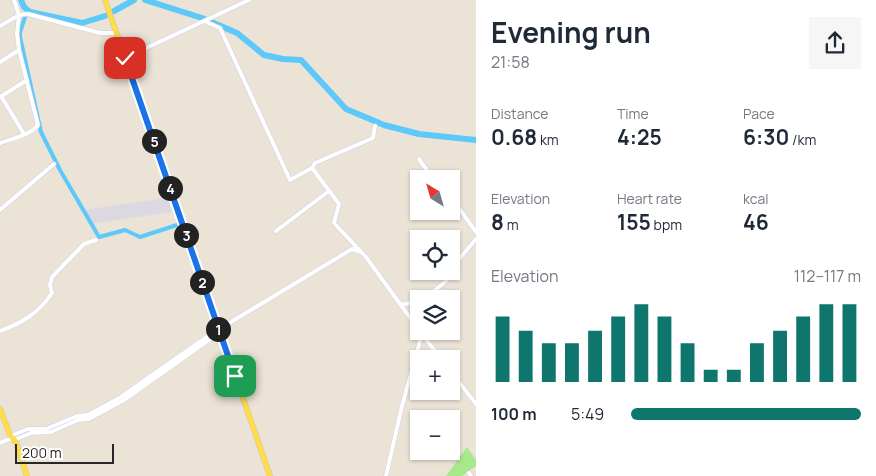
<!DOCTYPE html>
<html lang="en">
<head>
<meta charset="utf-8">
<style>
  body { margin:0; font-family:Manrope,sans-serif; background:#f6f6f7; color:#1f2937; height:100vh; display:flex; flex-direction:column; font-size:19px; white-space:nowrap }
  * { box-sizing:border-box; margin:0 }
  p { font-size:16px; color:#747a83 }
  .icon { flex:none; width:28px; height:28px; fill:none; stroke:currentColor; stroke-width:2; stroke-linecap:round; stroke-linejoin:round }
  .map { position:relative; flex:1; overflow:hidden }
  .details { display:flex; flex-direction:column; background:#fff; width:400px }
  .details>* { flex:none }
  .needle { width:32px; rotate:323deg }
  .buttons { position:absolute; left:410px; top:170px; display:grid; gap:10px }
  .buttons a { display:grid; place-items:center; width:50px; height:50px; border-radius:0px; background:#fff; box-shadow:0 1px 4px #0004; font-size:25px }
  .scale { position:absolute; left:15px; bottom:12px; width:99px; box-sizing:border-box; padding-left:5px; border:2px solid #272727; border-top:0; font-size:14px; line-height:18px; white-space:nowrap; color:#272727; -webkit-text-stroke:4px #fff; paint-order:stroke }
  .pin { position:absolute; display:grid; place-items:center; width:42px; height:42px; color:#fff; margin:-21px; border-radius:10px; box-shadow:0 2px 8px #0006 }
  .km { position:absolute; width:25px; height:25px; margin:-12px; border-radius:50%; background:#222; color:#fff; font-size:14px; line-height:25px; text-align:center }
  .round { display:grid; place-items:center; flex:none; width:52px; height:52px; border-radius:0px; background:#f6f6f7 }
  .head { display:flex; align-items:center; justify-content:space-between; height:85px; padding:0 15px }
  h1 { font-size:28px; font-weight:700; line-height:38px }
  .figures { display:grid; grid-template-columns:repeat(3,1fr); gap:8px; height:85px; padding:5px 15px }
  .figures div { display:grid; align-content:center }
  .figures b { font-size:21px; font-weight:700 }
  .figures small { font-size:14px; font-weight:400 }
  .figures p { font-size:14px }
  .chart { height:140px; padding:10px 15px }
  .chart p { display:flex; justify-content:space-between }
  .chart svg { width:100%; height:90px; margin-top:5px; stroke:#0f766e; stroke-width:6 }
  ul { padding:0 15px; list-style:none; font-size:16px }
  li { display:grid; grid-template-columns:80px 60px 1fr; align-items:center; height:38px }
  li i { height:12px; border-radius:6px; background:#0f766e }
  main { display:flex; flex:1; min-height:0 }
  .map>svg:first-child { display:block }
  .industrial { fill:#dcd8e2 }
  .green { fill:#a7e98c }
  .lines { fill:none; stroke-linecap:round; stroke-linejoin:round }
  .canal { stroke:#5dc8fa; stroke-width:4 }
  .river { stroke:#5dc8fa; stroke-width:6 }
  .minor-casing { stroke:#cbcee2; stroke-width:5 }
  .major-casing { stroke:#c7c7c7; stroke-width:6 }
  .minor { stroke:#fff; stroke-width:4 }
  .major { stroke:#fedd49; stroke-width:5 }
  .route-casing { stroke:#fff; stroke-width:10 }
  .route { stroke:#1a73e8; stroke-width:6 }
</style>
</head>
<body>
<main>
<div class="map">
<svg width="476" height="476" viewBox="0 0 476 476">
  <rect width="100%" height="100%" fill="#ebe3d6"/>
  <path class="industrial" d="M167,198L172,212L90,224L83,210Z"/>
  <path class="green" d="M467,447L476,460V466L462,476H446Z"/>
  <g class="lines">
    <path class="canal" d="M25,17L20,32V37L41,132L60,170L99,237L125,230L140,237L177,225"/>
    <path class="river" d="M21,0L24,7L30,12L82,23L105,16
      M145,0L202,18L237,33L264,55L283,59L301,60L346,109L384,125L419,134L476,140
      M114,11L134,0"/>
    <g class="minor-casing">
      <path id="minor" d="M204,21L220,28L290,180L312,168L315,163L373,138L375,126
        M0,26L19,15L28,14L100,33H116
        M125,58L249,0
        M0,62L19,50
        M1,96L24,134
        M0,97L27,80
        M0,143C11,139 31,135 38,125L19,50L17,34L19,15L14,0
        M419,159L433,179
        M312,168L339,204L334,223L366,257L419,330
        M451,197L476,232
        M0,210L54,164
        M276,231L329,191
        M424,299L446,281L460,258L476,239
        M401,305L419,301
        M0,331C22,323 39,313 52,293L50,285L52,277L84,244L96,240
        M422,334L441,359
        M451,372L476,404
        M11,436L28,429H46L77,416L88,415L121,397L211,334L352,249L361,252
        M14,440L31,433L51,432L78,420L89,419L124,400L213,337L217,332
        M0,443L12,438
        M469,473L471,476
        M386,476L402,406L422,334L420,331"/>
    </g>
    <g class="major-casing">
      <path id="major" d="M105,0L270,476
        M0,409L10,435L16,442L27,476"/>
    </g>
    <use href="#minor" class="minor"/>
    <use href="#major" class="major"/>
  </g>
  <g class="lines">
    <g class="route-casing">
      <path id="route" d="M125,58L235,376"/>
    </g>
    <use href="#route" class="route"/>
  </g>
</svg>
<div class="buttons">
<a><svg class="needle" viewBox="-14 -14 28 28"><path d="M0-13l5 13h-10z" fill="#e53935"/><path d="M0 13l5-13h-10z" fill="#747a83"/></svg></a>
<a><svg class="icon" aria-label="locate" viewBox="0 0 24 24"><circle cx="12" cy="12" r="6"/><path d="M12 2v4M12 18v4M2 12h4M18 12h4"/></svg></a>
<a><svg class="icon" aria-label="layers" viewBox="0 0 24 24"><path d="M12 4l9 5-9 5-9-5zM3 14l9 5 9-5"/></svg></a>
<a>+</a>
<a>−</a>
</div>
<div class="scale">200 m</div>
<div class="pin" style="left:235px;top:376px;background:#1e9e55"><svg class="icon" aria-label="arrive" viewBox="0 0 24 24"><path d="M6 21V4h12l-3 4 3 4H6"/></svg></div>
<div class="pin" style="left:125px;top:58px;background:#d93025"><svg class="icon" aria-label="check" viewBox="0 0 24 24"><path d="M5 12l5 5 9-10"/></svg></div>
<b class="km" style="left:218px;top:329px">1</b>
<b class="km" style="left:202px;top:282px">2</b>
<b class="km" style="left:186px;top:235px">3</b>
<b class="km" style="left:170px;top:188px">4</b>
<b class="km" style="left:154px;top:141px">5</b>
</div>
<section class="details">
<div class="head"><div><h1>Evening run</h1><p>21:58</p></div><a class="round"><svg class="icon" aria-label="share" viewBox="0 0 24 24"><path d="M12 15V3M7 8l5-5 5 5M5 13v7h14v-7"/></svg></a></div>
<div class="figures">
<div><p>Distance</p><b>0.68<small> km</small></b></div>
<div><p>Time</p><b>4:25</b></div>
<div><p>Pace</p><b>6:30<small> /km</small></b></div>
</div>
<div class="figures">
<div><p>Elevation</p><b>8<small> m</small></b></div>
<div><p>Heart rate</p><b>155<small> bpm</small></b></div>
<div><p>kcal</p><b>46</b></div>
</div>
<div class="chart"><p><span>Elevation</span>112–117 m</p>
<svg viewBox="0 0 160 44" preserveAspectRatio="none"><path d="M5 44V12M15 44V19M25 44V25M35 44V25M45 44V19M55 44V12M65 44V6M75 44V12M85 44V25M95 44V38M105 44V38M115 44V25M125 44V19M135 44V12M145 44V6M155 44V6"/></svg>
</div>
<ul>
<li><b>100 m</b>5:49<i style="width:100%"></i></li>
</ul>
</section>
</main>
</body>
</html>
